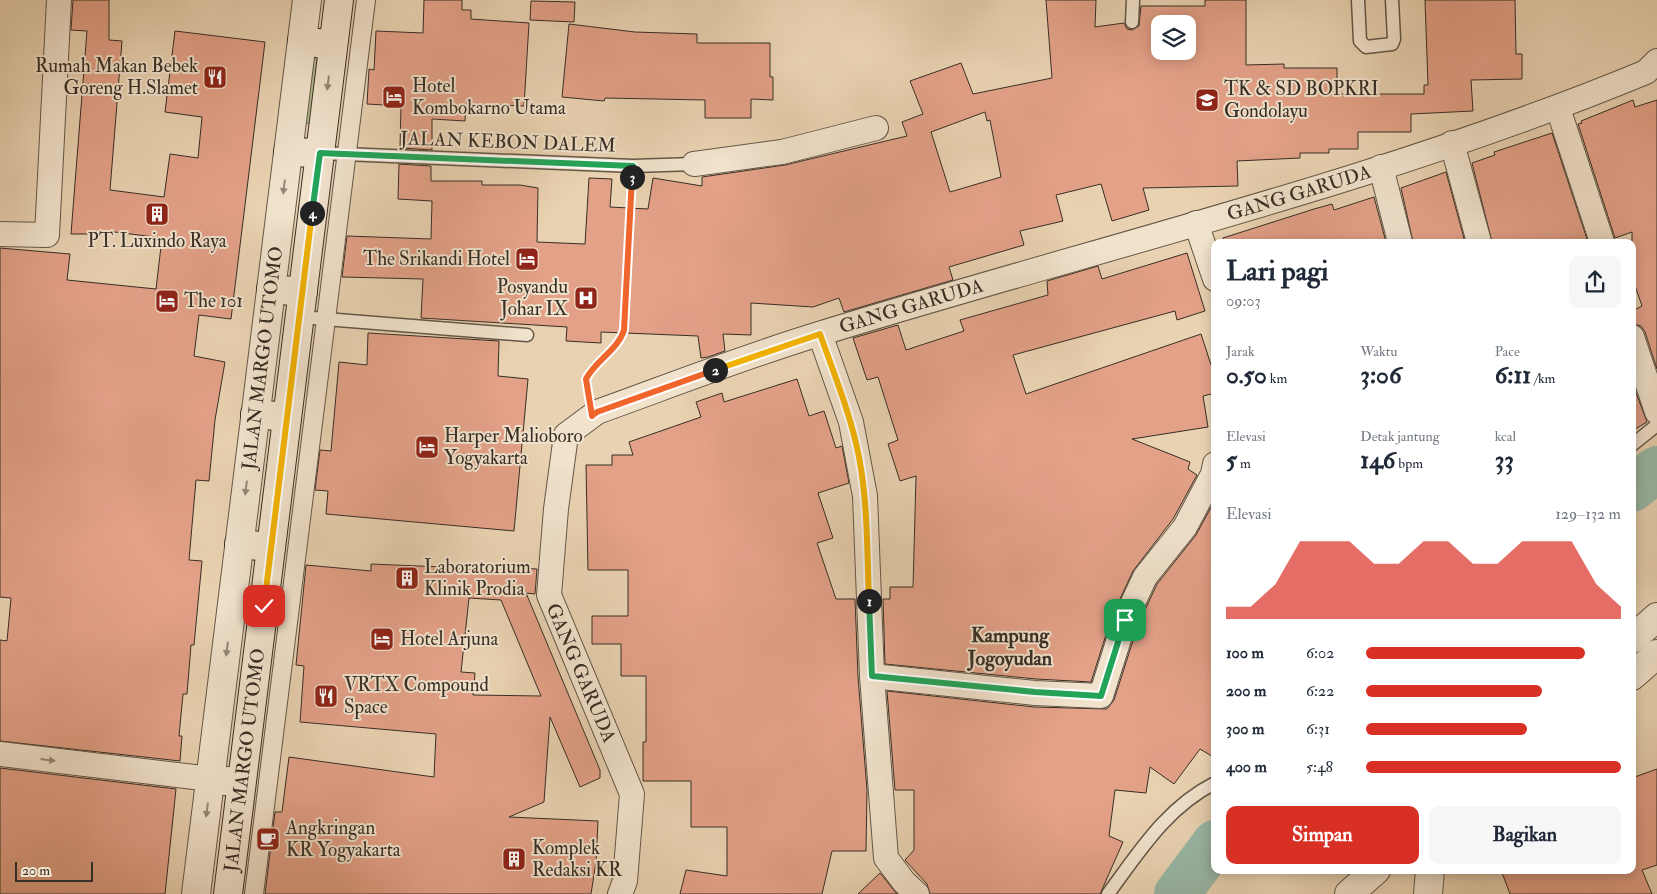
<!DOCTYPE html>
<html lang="id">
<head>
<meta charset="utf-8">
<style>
  body { margin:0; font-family:"IM FELL Double Pica",serif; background:#f6f6f7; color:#1f2937; height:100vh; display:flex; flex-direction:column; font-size:19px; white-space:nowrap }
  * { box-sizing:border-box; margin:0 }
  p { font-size:16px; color:#747a83 }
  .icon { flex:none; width:28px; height:28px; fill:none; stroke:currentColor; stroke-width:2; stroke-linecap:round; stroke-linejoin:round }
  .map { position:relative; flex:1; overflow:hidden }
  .panel { position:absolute; left:1211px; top:239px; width:425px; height:635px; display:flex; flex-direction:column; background:#fff; border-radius:10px; box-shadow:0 2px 12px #0003 }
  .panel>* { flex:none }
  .tools { position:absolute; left:1151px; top:15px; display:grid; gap:10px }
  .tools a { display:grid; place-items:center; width:45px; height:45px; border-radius:10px; background:#fff; box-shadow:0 2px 12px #0003; font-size:25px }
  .scale { position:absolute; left:15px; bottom:12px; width:78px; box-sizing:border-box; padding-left:5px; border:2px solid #372e25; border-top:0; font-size:14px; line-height:18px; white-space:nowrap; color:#372e25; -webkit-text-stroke:4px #f1e2cc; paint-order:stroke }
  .pin { position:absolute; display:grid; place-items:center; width:42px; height:42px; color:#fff; margin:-21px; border-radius:10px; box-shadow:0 2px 8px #0006 }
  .km { position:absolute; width:25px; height:25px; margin:-12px; border-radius:50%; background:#222; color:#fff; font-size:14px; line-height:25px; text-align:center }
  .round { display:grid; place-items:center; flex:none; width:52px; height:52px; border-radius:10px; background:#f6f6f7 }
  .headline { display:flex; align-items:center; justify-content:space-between; height:85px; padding:0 15px }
  h1 { font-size:28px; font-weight:700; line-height:38px }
  .figures { display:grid; grid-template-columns:repeat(3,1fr); gap:8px; height:85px; padding:5px 15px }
  .figures div { display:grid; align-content:center }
  .figures b { font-size:25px; font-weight:700 }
  .figures small { font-size:14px; font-weight:400 }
  .figures p { font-size:14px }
  .chart { height:140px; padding:10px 15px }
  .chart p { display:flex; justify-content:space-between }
  .chart svg { width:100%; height:90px; margin-top:5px; fill:#d93025; opacity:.7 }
  .action { display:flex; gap:10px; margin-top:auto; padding:10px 15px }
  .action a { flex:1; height:58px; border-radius:10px; background:#d93025; color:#fff; font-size:20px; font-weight:700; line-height:58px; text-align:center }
  .action a+a { background:#f6f6f7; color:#1f2937 }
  ul { padding:0 15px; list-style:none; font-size:16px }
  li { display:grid; grid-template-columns:80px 60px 1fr; align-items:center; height:38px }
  li i { height:12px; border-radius:6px; background:#d93025 }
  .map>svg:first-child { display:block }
  .green { fill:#b5bc8d; stroke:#767559 }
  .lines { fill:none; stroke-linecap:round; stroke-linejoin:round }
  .river { stroke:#99b8a7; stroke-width:46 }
  .building { fill:#e3a188; stroke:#372e25; fill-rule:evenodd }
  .service-casing { stroke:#645748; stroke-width:15 }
  .pedestrian-casing { stroke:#645748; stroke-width:20 }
  .minor-casing { stroke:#645748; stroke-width:26 }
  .tertiary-casing { stroke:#645748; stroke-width:30 }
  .secondary-casing { stroke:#372e25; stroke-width:30 }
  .path { stroke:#372e25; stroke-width:3; stroke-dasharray:1 2.5; stroke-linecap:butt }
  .service { stroke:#f1e2cc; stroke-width:12 }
  .pedestrian { stroke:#f1e2cc; stroke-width:18 }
  .minor { stroke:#f1e2cc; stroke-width:24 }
  .tertiary { stroke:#f1e2cc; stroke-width:28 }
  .secondary { stroke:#f1e2cc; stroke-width:28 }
  .oneway { fill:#948878 }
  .split-1-casing { stroke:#fff; stroke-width:10 }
  .split-2-casing { stroke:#fff; stroke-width:10 }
  .split-3-casing { stroke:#fff; stroke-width:10 }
  .split-4-casing { stroke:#fff; stroke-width:10 }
  .split-5-casing { stroke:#fff; stroke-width:10 }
  .split-1 { stroke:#22a559; stroke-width:6 }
  .split-2 { stroke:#f5b400; stroke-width:6 }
  .split-3 { stroke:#f0652b; stroke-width:6 }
  .split-4 { stroke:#22a559; stroke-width:6 }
  .split-5 { stroke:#f5b400; stroke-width:6 }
  .labels { text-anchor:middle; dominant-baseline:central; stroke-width:4; stroke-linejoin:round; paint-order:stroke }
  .poi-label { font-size:19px; fill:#372e25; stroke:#f1e2cc; text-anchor:start }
  .street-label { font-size:19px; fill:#372e25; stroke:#f1e2cc }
  .neighbourhood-label { font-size:20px; font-weight:bold; fill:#372e25; stroke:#f1e2cc }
</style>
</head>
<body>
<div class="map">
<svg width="1657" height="894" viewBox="0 0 1657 894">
  <rect width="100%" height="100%" fill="#e9d2b1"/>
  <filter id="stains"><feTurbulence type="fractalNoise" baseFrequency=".004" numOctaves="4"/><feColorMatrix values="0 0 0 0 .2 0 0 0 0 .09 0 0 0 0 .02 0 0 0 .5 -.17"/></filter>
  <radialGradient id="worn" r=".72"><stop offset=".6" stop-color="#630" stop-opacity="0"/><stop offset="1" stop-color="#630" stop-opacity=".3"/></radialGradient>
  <path class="green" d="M314,58L319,62L312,120L307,124L304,122L312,59Z"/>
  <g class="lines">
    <path class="river" d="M1632,489L1657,469
      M1177,894L1215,843"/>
  </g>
  <path class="building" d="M73,0H109V40L122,41L110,190L164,197L170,154L198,158L202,117L165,112L175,31L265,42L231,319L199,315L194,356L225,362L215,420L209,481L196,480L189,560L202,561L194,645H191L187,694H183L179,736H182L180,761L0,741V640L7,641L11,598L0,597V248L70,254L67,280L156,289L162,238L107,231V234H71L87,31L71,30Z
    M424,0H462V10H471V19L529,23L524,106L466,104L465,121L432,119V150L400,148L401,106L367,104L369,69L374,70L376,31L423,33Z
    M1046,0H1096L1095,27L1124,23L1127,29L1132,30L1139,26L1141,6H1205V0H1246V65L1284,64V68H1337V94H1424V85H1428L1425,0H1515L1516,54H1522V79L1471,80L1473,111L1411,114V132H1358V149H1329V153H1300V158L1237,161L1238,186L1143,188L1149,210L1112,221L1101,184L1056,195L1063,221L1020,231L1024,245L949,267L953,280L844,312L839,298L813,307L751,303V335L723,334L725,351L708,357L701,358L698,336L601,332V343L566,341L567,327L421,318L423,279L342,277L347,236L431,239L432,201L398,199L399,164L431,166V181H482V185H520L538,188L537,242L585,244L589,178L612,179L610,207L648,209L653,178L702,186V177L785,165L907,136L902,122L923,114L910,81L961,63L973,94L1052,78ZM1160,24H1188V51H1160ZM985,112L987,121L990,120L1001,177L950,192L931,132Z
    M531,1L575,2L574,22L530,20Z
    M569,24L635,32L697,34V43H770V77H773V100L751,99V118H705V100L605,98L604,101L562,97Z
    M1633,100L1635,107L1657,100V369L1645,332L1641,326L1632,324V311L1642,306L1632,277V232L1615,238L1578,124L1582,123L1581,121Z
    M1552,133L1588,242H1492L1472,163L1495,155L1494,152Z
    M1446,172L1465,242H1413L1401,188Z
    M1374,197L1386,242H1223V238L1314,209L1332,204L1334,210Z
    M1187,253L1205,311L1177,320L1175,311L1013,355L1026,394L1201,334L1215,377V393L1203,396L1208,427L1132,439L1190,462L1188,469L1197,475L1173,519L1133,571L1112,616L1091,682L1036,679L885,664L883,599H890V587H913L916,476L900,481L888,444L898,440L878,377L867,380L853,338L898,325L906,350L964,331L960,320L1048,295L1047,281L1098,266L1102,279Z
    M368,333L499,341L498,376L528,379L514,531L326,514L328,491L315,490L320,450L331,451L339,362L367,365Z
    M797,379L809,416L824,411L836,448L842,446L849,483L818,493L833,538L817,543L836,599H855L858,677L867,790L866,851H832L822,894H680L686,870L727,876V827H691V781H643V742H646V676H621V644H592V616H628V570H588L586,465H612V455H633L629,442L701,417L696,402L722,393L724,402Z
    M1632,382L1647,422L1632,431Z
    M1215,500V758L1200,749L1174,784L1150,767L1146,793L1115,790L1109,836L1123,842L1100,894H930L927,884L905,860L914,850V790H895L887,691L1034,707L1107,709L1114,700L1138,625L1157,584L1196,535Z
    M371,564L443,567L506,573V567L537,569L535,594L526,593L600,770V778L580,787L550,717L544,802L509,817L598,821L596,862L591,894H265L275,812H282L289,757L434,777L436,734L300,722L304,666L296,665L306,565L371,571ZM469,598L501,600L541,696L473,695L475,673L461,672Z
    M0,768L176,789L165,894H0Z
    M1657,769V865L1642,870L1652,894H1510L1501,870H1632V778Z
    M880,873L897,894H858Z"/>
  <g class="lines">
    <g class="service-casing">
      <path id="service" d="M1358,0L1360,41L1366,47L1392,44L1394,39L1392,0
        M1132,22L1133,0
        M320,153L633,166L694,164
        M300,317L527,335
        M1632,445L1657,425
        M1108,894C1139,852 1167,807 1215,783"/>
    </g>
    <g class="pedestrian-casing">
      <path id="pedestrian" d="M254,894L366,0"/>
    </g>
    <g class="minor-casing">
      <g id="minor">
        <path d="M1558,108L1602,242"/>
        <path d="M1452,143L1479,242"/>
        <path d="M694,164L782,152L876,128"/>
        <path d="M1381,167L1400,242"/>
        <path d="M1196,223L1215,279"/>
        <path d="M0,234L47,235L59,0"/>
        <path d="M820,334L851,422L865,496L872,676L886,858L904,882L917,894"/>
        <path d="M1632,337L1657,412"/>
        <path d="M872,676L1035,693L1101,696L1125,620L1145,577L1185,527L1213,474L1215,464"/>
        <path d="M0,754L211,779"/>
        <path id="s1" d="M620,894L625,881L632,794L549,595L556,509L566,435L597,412C672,385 746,356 822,333C1097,248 1380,182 1646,72L1657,61"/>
      </g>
    </g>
    <g class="tertiary-casing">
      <g id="tertiary">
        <path d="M1632,639L1657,617"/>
        <path d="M1632,676L1657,654"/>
        <path id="s2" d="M196,894L307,0"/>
        <path d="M1349,894L1376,870"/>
        <path d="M1428,894L1430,870"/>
      </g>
    </g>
    <g class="secondary-casing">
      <g id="secondary">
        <path d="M302,41L333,45"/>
        <path d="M288,152L320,153"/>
        <path d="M271,289L303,292"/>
        <path d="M255,414L287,417"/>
        <path d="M239,544L271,547"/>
        <path d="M211,779L241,783"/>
        <path id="s3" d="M228,894L339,0"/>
      </g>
    </g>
    <path class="path" d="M588,389L586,379L589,373L618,342L624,330L632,184"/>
    <use href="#service" class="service"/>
    <use href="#pedestrian" class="pedestrian"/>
    <use href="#minor" class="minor"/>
    <use href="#tertiary" class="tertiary"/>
    <use href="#secondary" class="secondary"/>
  </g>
  <defs><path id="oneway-solid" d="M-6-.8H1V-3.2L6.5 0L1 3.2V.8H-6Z" transform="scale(1.25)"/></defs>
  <g class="oneway">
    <use href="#oneway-solid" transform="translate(328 83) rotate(97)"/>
    <use href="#oneway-solid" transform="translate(284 187) rotate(97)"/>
    <use href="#oneway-solid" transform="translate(246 488) rotate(97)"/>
    <use href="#oneway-solid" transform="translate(227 649) rotate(97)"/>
    <use href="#oneway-solid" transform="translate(48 760) rotate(7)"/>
    <use href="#oneway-solid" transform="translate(207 810) rotate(97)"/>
  </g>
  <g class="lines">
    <g class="split-1-casing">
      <path id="split-1" d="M869,601L872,676L1035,692L1101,696L1125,620"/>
    </g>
    <g class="split-2-casing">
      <path id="split-2" d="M715,370L820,334C834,374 851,415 859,457C868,504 867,553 869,601"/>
    </g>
    <g class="split-3-casing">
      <path id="split-3" d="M632,177L624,330C618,350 596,360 586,379L592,416L597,412L715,370"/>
    </g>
    <g class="split-4-casing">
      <path id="split-4" d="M312,213L320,153L633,166L632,177"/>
    </g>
    <g class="split-5-casing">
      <path id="split-5" d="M264,606L312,213"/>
    </g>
    <use href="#split-1" class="split-1"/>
    <use href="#split-2" class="split-2"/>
    <use href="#split-3" class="split-3"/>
    <use href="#split-4" class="split-4"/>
    <use href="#split-5" class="split-5"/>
  </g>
  <defs>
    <g id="restaurant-square" transform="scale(1.25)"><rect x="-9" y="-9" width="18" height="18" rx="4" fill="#8f2418" stroke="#f1e2cc"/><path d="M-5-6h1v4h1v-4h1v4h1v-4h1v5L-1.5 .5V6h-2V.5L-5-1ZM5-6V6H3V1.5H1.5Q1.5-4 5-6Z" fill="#fff"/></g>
    <g id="hotel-square" transform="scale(1.25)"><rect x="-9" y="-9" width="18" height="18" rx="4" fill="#8f2418" stroke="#f1e2cc"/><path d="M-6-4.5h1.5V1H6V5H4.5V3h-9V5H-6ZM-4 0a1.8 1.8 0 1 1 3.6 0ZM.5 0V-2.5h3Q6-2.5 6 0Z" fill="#fff"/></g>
    <g id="school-square" transform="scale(1.25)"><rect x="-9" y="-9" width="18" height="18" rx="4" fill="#8f2418" stroke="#f1e2cc"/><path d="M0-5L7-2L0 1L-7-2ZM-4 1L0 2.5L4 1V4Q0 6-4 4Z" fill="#fff"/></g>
    <g id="building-square" transform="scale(1.25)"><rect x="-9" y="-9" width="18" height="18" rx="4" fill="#8f2418" stroke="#f1e2cc"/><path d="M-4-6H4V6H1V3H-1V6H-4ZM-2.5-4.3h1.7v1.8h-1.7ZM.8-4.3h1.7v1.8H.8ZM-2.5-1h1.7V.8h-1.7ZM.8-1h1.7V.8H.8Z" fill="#fff"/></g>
    <g id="hospital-square" transform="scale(1.25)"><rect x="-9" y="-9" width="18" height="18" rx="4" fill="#8f2418" stroke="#f1e2cc"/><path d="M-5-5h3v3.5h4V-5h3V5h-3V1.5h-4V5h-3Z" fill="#fff"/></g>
    <g id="cafe-square" transform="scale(1.25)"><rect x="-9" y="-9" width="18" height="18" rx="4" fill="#8f2418" stroke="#f1e2cc"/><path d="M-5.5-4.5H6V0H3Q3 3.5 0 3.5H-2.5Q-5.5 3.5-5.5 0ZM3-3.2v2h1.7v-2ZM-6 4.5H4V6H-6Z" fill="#fff"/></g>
  </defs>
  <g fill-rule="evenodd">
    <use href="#restaurant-square" x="215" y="77"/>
    <use href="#hotel-square" x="394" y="97"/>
    <use href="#school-square" x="1207" y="100"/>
    <use href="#building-square" x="157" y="214"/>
    <use href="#hotel-square" x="527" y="259"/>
    <use href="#hospital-square" x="586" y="298"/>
    <use href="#hotel-square" x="167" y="301"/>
    <use href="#hotel-square" x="427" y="447"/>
    <use href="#building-square" x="407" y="578"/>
    <use href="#hotel-square" x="382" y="639"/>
    <use href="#restaurant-square" x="326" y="696"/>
    <use href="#cafe-square" x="268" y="839"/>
    <use href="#building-square" x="514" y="859"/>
  </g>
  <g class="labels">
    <g class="poi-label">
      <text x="198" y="66" text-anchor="end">Rumah Makan Bebek<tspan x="198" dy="22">Goreng H.Slamet</tspan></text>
      <text x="412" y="86">Hotel<tspan x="412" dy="22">Kombokarno Utama</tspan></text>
      <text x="1224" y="89">TK &amp; SD BOPKRI<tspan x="1224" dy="22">Gondolayu</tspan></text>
      <text x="157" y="241" text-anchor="middle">PT. Luxindo Raya</text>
      <text x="510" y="259" text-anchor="end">The Srikandi Hotel</text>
      <text x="568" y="287" text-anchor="end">Posyandu<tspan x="568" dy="22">Johar IX</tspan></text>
      <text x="184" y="301">The 101</text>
      <text x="444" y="436">Harper Malioboro<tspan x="444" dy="22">Yogyakarta</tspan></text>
      <text x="424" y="567">Laboratorium<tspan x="424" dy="22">Klinik Prodia</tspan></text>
      <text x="400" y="639">Hotel Arjuna</text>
      <text x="344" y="685">VRTX Compound<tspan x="344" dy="22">Space</tspan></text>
      <text x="286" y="828">Angkringan<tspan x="286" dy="22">KR Yogyakarta</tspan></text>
      <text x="532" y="848">Komplek<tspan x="532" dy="22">Redaksi KR</tspan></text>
    </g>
    <g class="street-label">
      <text transform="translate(508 142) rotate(2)">JALAN KEBON DALEM</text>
      <text stroke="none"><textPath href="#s1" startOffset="1252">GANG GARUDA</textPath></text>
      <text stroke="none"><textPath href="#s1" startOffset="848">GANG GARUDA</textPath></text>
      <text stroke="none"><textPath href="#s2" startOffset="540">JALAN MARGO UTOMO</textPath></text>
      <text transform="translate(581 673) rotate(67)">GANG GARUDA</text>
      <text stroke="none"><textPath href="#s3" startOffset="135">JALAN MARGO UTOMO</textPath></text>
    </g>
    <g class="neighbourhood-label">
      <text x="1010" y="635">Kampung<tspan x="1010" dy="23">Jogoyudan</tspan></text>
    </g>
  </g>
  <rect width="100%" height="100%" filter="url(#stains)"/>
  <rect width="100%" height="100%" fill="url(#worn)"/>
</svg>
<div class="tools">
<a><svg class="icon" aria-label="layers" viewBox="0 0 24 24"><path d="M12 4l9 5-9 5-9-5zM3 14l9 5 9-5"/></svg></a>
</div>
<div class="scale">20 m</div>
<div class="pin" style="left:1125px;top:620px;background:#1e9e55"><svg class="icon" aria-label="arrive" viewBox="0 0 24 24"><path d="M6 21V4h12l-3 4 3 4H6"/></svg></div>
<div class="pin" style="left:264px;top:606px;background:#d93025"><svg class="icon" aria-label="check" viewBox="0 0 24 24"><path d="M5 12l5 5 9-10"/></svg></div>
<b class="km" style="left:869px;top:601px">1</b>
<b class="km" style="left:715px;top:370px">2</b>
<b class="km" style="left:632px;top:177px">3</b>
<b class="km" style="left:312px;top:213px">4</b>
<section class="panel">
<div class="headline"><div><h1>Lari pagi</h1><p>09:03</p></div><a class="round"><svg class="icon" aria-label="share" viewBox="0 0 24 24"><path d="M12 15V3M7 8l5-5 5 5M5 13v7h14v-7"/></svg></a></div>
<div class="figures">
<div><p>Jarak</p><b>0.50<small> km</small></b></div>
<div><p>Waktu</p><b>3:06</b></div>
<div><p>Pace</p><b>6:11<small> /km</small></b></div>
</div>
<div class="figures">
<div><p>Elevasi</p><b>5<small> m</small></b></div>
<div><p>Detak jantung</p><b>146<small> bpm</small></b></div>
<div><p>kcal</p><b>33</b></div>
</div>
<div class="chart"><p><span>Elevasi</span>129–132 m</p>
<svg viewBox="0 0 160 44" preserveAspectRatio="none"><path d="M0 44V38L10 38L20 27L30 6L40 6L50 6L60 17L70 17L80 6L90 6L100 17L110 17L120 6L130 6L140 6L150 27L160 38V44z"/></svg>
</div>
<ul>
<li><b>100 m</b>6:02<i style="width:86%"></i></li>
<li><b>200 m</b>6:22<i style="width:69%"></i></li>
<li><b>300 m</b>6:31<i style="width:63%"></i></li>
<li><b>400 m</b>5:48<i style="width:100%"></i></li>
</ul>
<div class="action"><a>Simpan</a><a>Bagikan</a></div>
</section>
</div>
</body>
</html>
